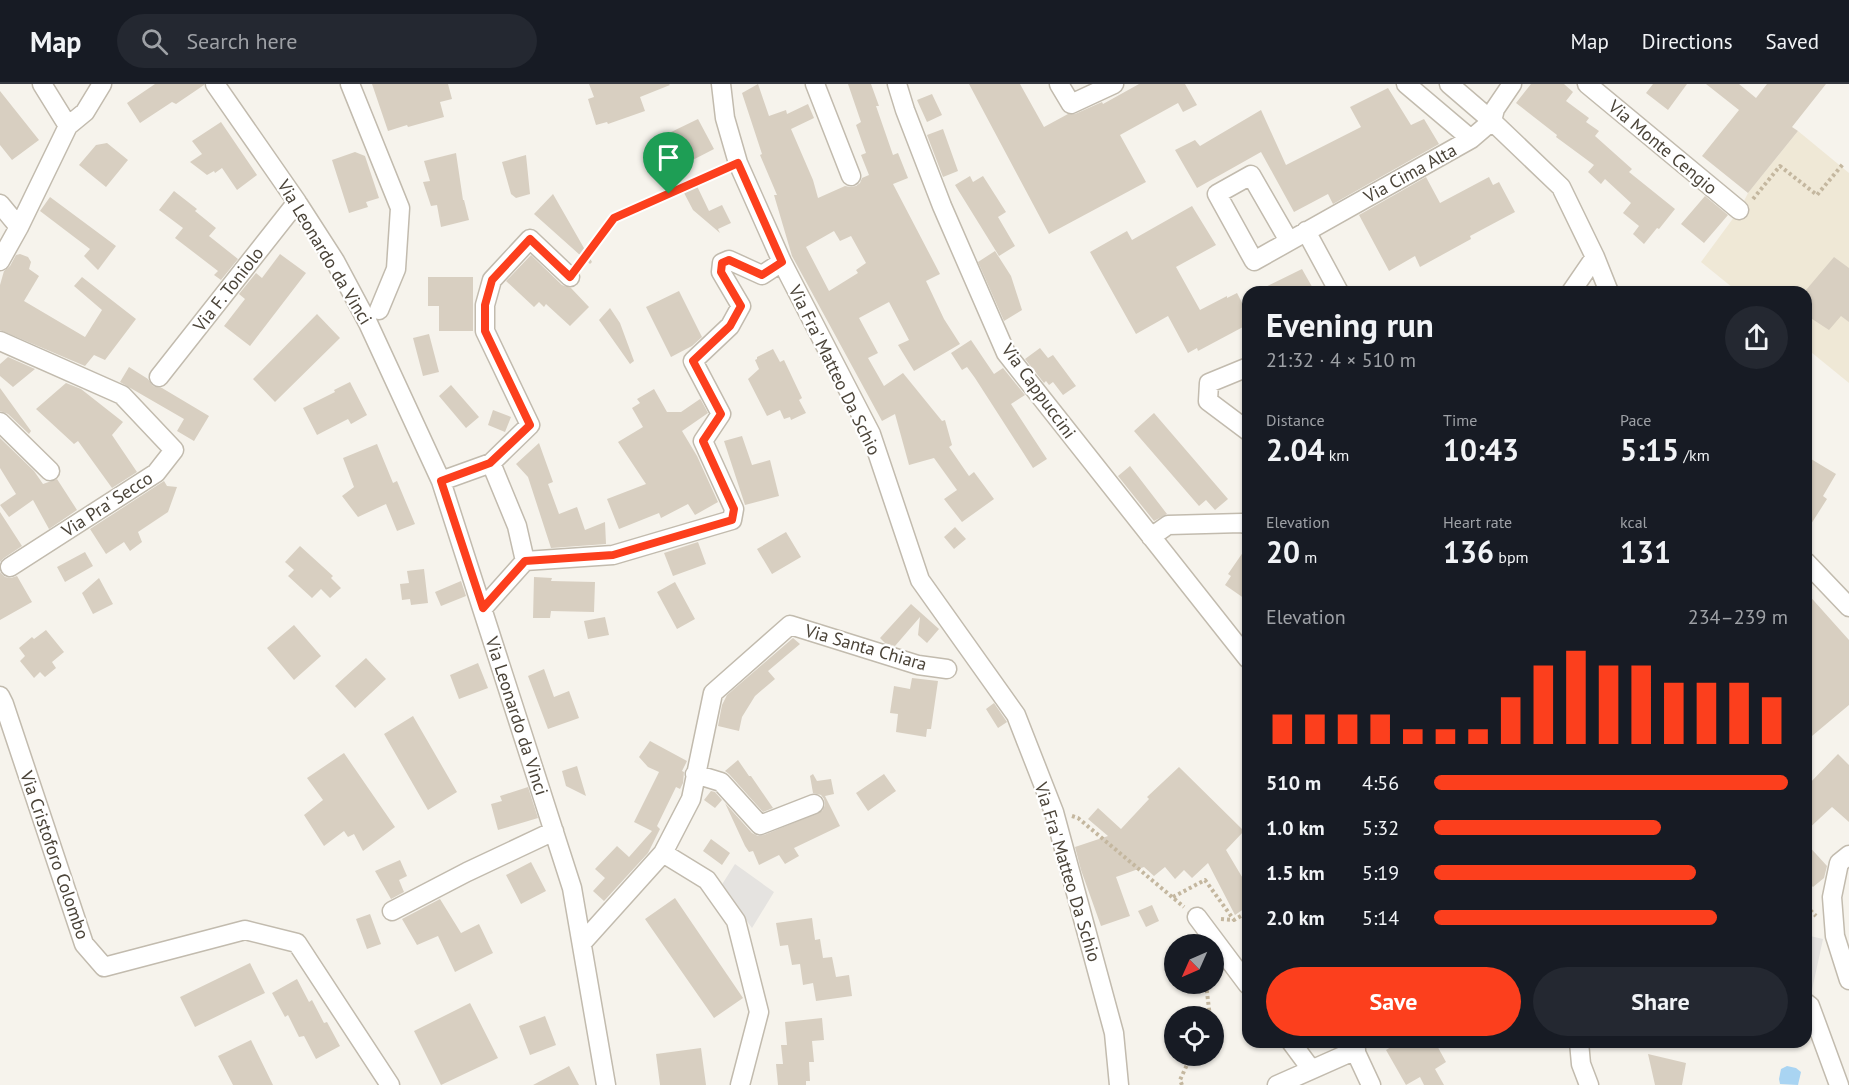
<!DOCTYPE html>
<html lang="en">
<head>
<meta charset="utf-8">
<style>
  body { margin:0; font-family:"PT Sans",sans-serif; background:#242831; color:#f1f3f6; height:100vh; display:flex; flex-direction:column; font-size:22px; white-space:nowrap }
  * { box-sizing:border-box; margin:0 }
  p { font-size:20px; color:#9ea1a6 }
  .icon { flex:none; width:33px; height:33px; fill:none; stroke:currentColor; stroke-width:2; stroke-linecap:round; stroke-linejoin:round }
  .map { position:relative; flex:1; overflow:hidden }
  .panel { position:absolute; left:1242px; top:202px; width:570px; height:762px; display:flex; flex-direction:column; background:#171b24; border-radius:18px; box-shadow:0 2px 4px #0004 }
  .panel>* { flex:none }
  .needle { width:39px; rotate:225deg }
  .tools { position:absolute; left:1164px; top:850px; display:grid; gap:12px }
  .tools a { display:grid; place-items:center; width:60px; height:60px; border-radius:50%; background:#171b24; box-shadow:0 2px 4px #0004; font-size:30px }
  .pin { position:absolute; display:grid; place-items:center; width:51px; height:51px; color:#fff; margin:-62px -26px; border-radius:50% 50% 50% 0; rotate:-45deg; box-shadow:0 0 6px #0007 }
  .pin .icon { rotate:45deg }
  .round { display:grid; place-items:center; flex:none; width:63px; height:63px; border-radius:32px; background:#242831 }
  .head { display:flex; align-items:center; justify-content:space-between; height:102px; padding:0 24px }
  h1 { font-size:33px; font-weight:700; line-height:45px }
  .metrics { display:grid; grid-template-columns:repeat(3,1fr); gap:9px; height:102px; padding:6px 24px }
  .metrics div { display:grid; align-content:center }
  .metrics b { font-size:30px; font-weight:700 }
  .metrics small { font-size:16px; font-weight:400 }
  .metrics p { font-size:16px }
  .chart { height:168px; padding:12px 24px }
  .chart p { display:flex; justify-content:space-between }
  .chart svg { width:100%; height:108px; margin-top:6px; stroke:#fc3f1d; stroke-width:6 }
  .cta { display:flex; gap:12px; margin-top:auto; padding:12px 24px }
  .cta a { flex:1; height:69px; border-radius:36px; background:#fc3f1d; color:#fff; font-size:24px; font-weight:700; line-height:69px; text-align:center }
  .cta a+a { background:#242831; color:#f1f3f6 }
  ul { padding:0 24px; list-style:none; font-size:20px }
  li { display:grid; grid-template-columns:96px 72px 1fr; align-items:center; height:45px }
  li i { height:15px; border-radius:8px; background:#fc3f1d }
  header { display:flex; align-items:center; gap:36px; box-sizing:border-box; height:84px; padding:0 30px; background:#171b24; border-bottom:2px solid #363941 }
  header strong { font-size:28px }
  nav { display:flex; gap:33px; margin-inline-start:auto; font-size:21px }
  .search { width:420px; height:54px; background:#242831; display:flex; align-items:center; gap:15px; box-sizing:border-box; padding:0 21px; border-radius:33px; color:#9ea1a6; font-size:22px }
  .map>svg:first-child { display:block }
  .education { fill:#efe8d6 }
  .parking { fill:#e5e3e0 }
  .water { fill:#a9d4f2 }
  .building { fill:#d8cfc1; fill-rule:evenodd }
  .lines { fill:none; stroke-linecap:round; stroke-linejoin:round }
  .minor-casing { stroke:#c2bbae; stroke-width:21 }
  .path { stroke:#c4b79f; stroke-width:4; stroke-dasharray:3 3; stroke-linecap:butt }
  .minor { stroke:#fff; stroke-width:18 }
  .route-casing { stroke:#fff; stroke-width:12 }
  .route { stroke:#fc3f1d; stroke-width:8 }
  .labels { text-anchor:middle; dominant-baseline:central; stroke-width:4.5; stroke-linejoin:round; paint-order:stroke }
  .street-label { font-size:18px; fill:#4b4439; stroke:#fff }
</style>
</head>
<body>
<header>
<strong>Map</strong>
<div class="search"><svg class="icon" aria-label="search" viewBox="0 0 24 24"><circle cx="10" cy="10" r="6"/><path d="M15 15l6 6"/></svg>Search here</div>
<nav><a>Map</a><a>Directions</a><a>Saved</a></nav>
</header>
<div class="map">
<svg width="1849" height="1001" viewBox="0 0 1849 1001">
  <rect width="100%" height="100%" fill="#f6f3ec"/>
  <path class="education" d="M1798,47L1849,89V299L1806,264V208H1738L1701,178L1740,125L1748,109Z"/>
  <path class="parking" d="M735,780L774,808L752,844L721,802Z
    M1806,851L1823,855L1812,906L1806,905Z"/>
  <path class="water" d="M1787,982L1796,984L1801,988L1798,1001L1780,1000L1779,995L1781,985Z"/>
  <path class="building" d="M155,0H204V1L176,20L172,18L140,39L127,19Z
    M372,0H448L452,15L440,18L444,33L408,43L407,41L388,47Z
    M589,0H669L670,1L640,13L645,27L608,40L607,38L596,41L588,15L594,13Z
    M758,0L769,32L786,26L787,30L808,20L814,34L791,45L813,96L818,114L845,102L850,103L856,102L860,99L862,94L869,91L861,71L866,69L856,41L861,38L848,0H871L879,22H876L893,71L898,69L908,94L893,100L940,190L926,197L944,235L960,260L914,287L898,261L909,256L889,218L859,234L878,269L868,274L884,302L903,289L942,337L945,336L952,361L949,363L969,392L974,388L994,415L962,438L944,415L957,406L934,374L909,381L895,330L882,337L792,172L774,111H777L760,71L762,70L742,9ZM834,147L840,157L851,152L866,179L856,186L858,189L829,207L806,163Z
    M969,0H1020L1044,43L1068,30H1075L1102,18L1103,20L1139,0H1185L1197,21L1183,28L1178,19L1120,51L1146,98L1049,150Z
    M1531,0H1564L1573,8L1566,17L1589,34L1586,38L1599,47L1595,52L1632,85L1629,88L1675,125L1659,145L1657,144L1644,160L1633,150L1639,142L1623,129L1631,119L1605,95L1601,100L1588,88L1594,81L1556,53L1557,51L1516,19Z
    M1653,0H1687L1668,26L1646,9Z
    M1706,0H1739L1756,14L1767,0H1826L1792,43L1798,47L1748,109L1702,72L1739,26Z
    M1388,4L1411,41L1424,35L1439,60L1333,120L1328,110L1294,128L1261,68L1197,104L1175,66L1195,56L1200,62L1261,26L1286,81L1361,43L1350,23Z
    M0,7L39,56L12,76L0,61Z
    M932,10L942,31L927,38L917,16Z
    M698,35L714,65L683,81L667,50Z
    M221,38L257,91L237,106L222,84L215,89L214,87L207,91L190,78L202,70L192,57Z
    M943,45L958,87L943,93L927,51Z
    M107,59L128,76L106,103L79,81L96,61Z
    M355,68L365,72L379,114L366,118L368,123L349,129L332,76Z
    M456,69L463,116H464L469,136L441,143L437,121L431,122L423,98L430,97L424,77Z
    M526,71L530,110L516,114L511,110L502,78Z
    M970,92L973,98L983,92L1006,128L998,133L1015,162L999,172L955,101Z
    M1426,93L1440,119L1489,93L1493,101L1499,98L1515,128L1470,152L1471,155L1420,183L1415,172L1389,187L1359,131Z
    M696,100L709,127L722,121L731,139L718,145L720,149L693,126L683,107Z
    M174,107L197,125L195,127L216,144L209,152L238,175L221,196L214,191L218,187L175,154L183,144L159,126Z
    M553,110L592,178L590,180L534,130Z
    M1705,112L1728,131L1704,159L1681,140Z
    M50,113L116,162L98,186L84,172L90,165L40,127Z
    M1192,122L1216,161L1176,183L1200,226L1227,212V214L1237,209L1248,230V235L1242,239L1243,243L1198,267L1197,264L1188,269L1168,232L1136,250L1090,168L1127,147L1132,156Z
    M995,167L1011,192L1022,226L1004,237L978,178Z
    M20,170L28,173L31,178L29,185L39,192L24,217L85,253L102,226L74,202L82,193L136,235L105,276L94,271L85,282L0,246V201L4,187L10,182L16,171Z
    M280,170L306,189L250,262L224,242L245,215L239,210L256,189L262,194Z
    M531,171L562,201L571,204L589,223L570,242L546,220L544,223L539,218L534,223L506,197Z
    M1834,173L1849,184V238L1841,232L1829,246L1806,231V206Z
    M1302,185L1315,208H1255Z
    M428,193H473V247H439V222H428Z
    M679,207L702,253L692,262L671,273L646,223Z
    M610,224L620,239L634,277L630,280L599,236Z
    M317,230L340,254L275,318L253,295Z
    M429,250L439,288L423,292L413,254Z
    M971,256L994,290L1003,284L1025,311L1011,320L1047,375L1033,384L975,294L967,283L962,286L951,269Z
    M1040,264L1048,274L1053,271L1076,302L1063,311L1053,298L1049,301L1046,297L1044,299L1025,275Z
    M773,265L780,278L784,276L802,314L799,316L806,329L791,336L790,333L784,335L780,326L767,332L748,295L759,285L755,276L757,275V273Z
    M8,273L35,285L13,303L0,292V280Z
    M129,283L148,295L153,302L162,304L209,332L194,357L177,347L184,335L120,298Z
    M350,298L367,331L351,340L348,335L317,351L303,324L335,308L334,306Z
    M66,299L81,305L123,338L112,351L137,388L112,404L78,357L74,360L36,325Z
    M451,301L479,333L466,344L439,312Z
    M0,304L31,347L29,350L8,330L0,327Z
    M654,305L667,328H681L700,315L701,316L708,329L682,347L697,372L718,418L695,431L688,420L661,434L659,429L619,445L607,415L646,400L618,358L643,343L632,324L640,319L637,315Z
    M493,326L511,333L505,348L488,341Z
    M1154,329L1228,415L1215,426L1206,416L1199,422L1134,347Z
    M742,352L752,381L770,376L779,412L745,421L724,357Z
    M0,354L34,387L43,400L57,395L77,426L49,445L33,416L9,433L0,421L16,410L0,384Z
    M539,359L553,398L548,400L559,430L577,423L585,446L605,438L606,460L551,464L528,393L516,380Z
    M377,360L393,399L397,397L415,440L397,447L386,420L358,433L342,412L354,403L343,374Z
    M1806,372L1836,390L1823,412L1827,415L1806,448Z
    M1130,382L1167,430L1154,437L1118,392Z
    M164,397L167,402L177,403L168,428L138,448L142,458L130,467L124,458L106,470L90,445Z
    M0,428L22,462L4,474L0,478Z
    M955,443L966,455L954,465L944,453Z
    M786,448L801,473L772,490L757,465Z
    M698,458L706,480L673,492L664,469Z
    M1248,461V517L1225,501L1231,492L1228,490Z
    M300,462L333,492L331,494L341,504L330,514L321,505L312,514L288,492L294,486L285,478Z
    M85,468L93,482L65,498L57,483Z
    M424,485L428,519L411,521L410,515L402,516L400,500L409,499L407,487Z
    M0,488L5,493L11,494L17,492L32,518L0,536Z
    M534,493L552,494L551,497L595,498L594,528L551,527L550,534H533Z
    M99,494L113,520L93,530L82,509Z
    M461,497L466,512L441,522L435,508Z
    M675,498L695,535L677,545L657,508Z
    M1806,508L1849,556V621L1806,657Z
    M911,520L939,545L927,559L918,551L920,533L895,562L885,559L880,554Z
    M605,533L609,551L588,555L584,537Z
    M294,541L321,572L294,596L267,564Z
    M46,546L64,568L52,578L56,584L45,593L40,588L34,594L20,577L25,572L19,564L32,553L34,555Z
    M793,554L800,560L768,587L775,595L755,612L742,633L739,647L718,642L722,621L727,611Z
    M366,574L386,595L355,624L335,602Z
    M478,579L488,604L459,615L450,591Z
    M544,585L554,613L569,607L579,634L548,645L528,592Z
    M912,594L938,597L931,645H927L926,653L896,648L898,630L890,629L894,602L910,605Z
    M994,619L1007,638L998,644L986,625Z
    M413,632L457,708L428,726L384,650Z
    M650,657L687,677L682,687L684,688L683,699L680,705L676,703L657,742L660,745L648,769L604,817L593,807L605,794L595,785L617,762L629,773L652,747L634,738L659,688L648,683L639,673Z
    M344,669L395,743L363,767L354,750L348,753L344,747L324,762L304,731L323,716L307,694Z
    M1838,670L1849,681V738L1832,723L1806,747V703Z
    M738,676L749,692H751L773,724L763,728L729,690L725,687Z
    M577,682L586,712L566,702L562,687Z
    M1179,683L1244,747L1226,766L1248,803V822L1235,831L1208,779L1192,794L1184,786L1175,795L1165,783L1154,792L1144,783L1116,793L1130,832L1101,842L1081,786L1075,763L1108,752L1088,735L1098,724L1121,745L1149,715L1147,713Z
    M813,690L817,697L831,695L834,710L825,712L840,742L794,764L799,772L785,780L779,771L759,781L753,767L749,768L745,762L725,719L752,749L758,752L764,751L822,727L825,721L824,715L821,711L813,709L810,692Z
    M884,690L896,707L868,727L856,709Z
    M528,703L538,734L498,746L491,720L502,717L500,712Z
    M711,707L715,708L722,716L715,724L704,716Z
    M711,755L730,769L722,781L703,767Z
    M1806,759L1827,782L1824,794L1813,803L1806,796Z
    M400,776L407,792L399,796L404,808L391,815L375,787Z
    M531,778L546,807L521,820L506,791Z
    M675,814L743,914L714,934L645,835Z
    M440,815L461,849L479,840L493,869L455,888L438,852L417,861L402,835Z
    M1152,821L1159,837L1146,843L1138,827Z
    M370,830L381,860L367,865L356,835Z
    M812,834L815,856L820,855L823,874L832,873L836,893L849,891L852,912L816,917L813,899L803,901L800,880L792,881L788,861L780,862L776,839Z
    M250,879L265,909L195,943L180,913Z
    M297,895L309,918L312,916L324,939L327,938L340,962L316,975L304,952L299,953L288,931L285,933L272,909Z
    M470,919L498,974L441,1001L414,947Z
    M545,932L556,961L530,971L519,942Z
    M822,934L824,956L812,957L814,978H809L810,997H806V1001H778L776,980H783L781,961H787L785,938Z
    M251,956L273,1001H233L218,972Z
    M1399,958H1435L1446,978L1435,985L1444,1001H1424L1420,993L1406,1001L1386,966Z
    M701,964L706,1001H660L656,970Z
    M1648,970L1686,979L1682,1001H1655Z
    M569,982L579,1001H533Z"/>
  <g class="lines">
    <g class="minor-casing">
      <path id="minor" d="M42,0L68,42
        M215,0L297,118L335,177L368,239L441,397L572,804L606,1001
        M350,0L400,124L396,185L379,226
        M721,0L725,34L738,79L782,178L871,350L920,496L1016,631L1054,728L1114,949L1119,1001
        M815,0L851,92
        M897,0L905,26L942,122L1006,269L1248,575
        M1059,0L1071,20L1114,0
        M1406,0L1471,55
        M1449,0L1492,37L1561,103L1595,173L1571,208
        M1587,0L1739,126
        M0,120L19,143
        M1306,147L1339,208
        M1289,157L1251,91L1217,110L1254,177L1471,55L1492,37L1495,25L1512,0
        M1595,173L1609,208
        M0,177L19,143L68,42L85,28L102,0
        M0,257L122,311L174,366L156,389L10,483
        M1248,283L1209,299L1208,317L1248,347
        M159,293L297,118
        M0,338L50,387
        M491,379L530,341L485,247V221L492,196L530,155L570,193
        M441,397L491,379L517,442L525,477
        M1151,453L1168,441L1242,439L1248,441
        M1806,478L1849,523
        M483,524L525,477L613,471L732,436L734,425L703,357L721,330L693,277L730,242L741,222L721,188L722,179L729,176L762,191L782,178
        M0,612L4,620L84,860L104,883L245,846L297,859L390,1001
        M695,690L721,698L760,741L814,720
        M663,769L707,796L736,837L759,928L740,1001
        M1849,771L1839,779L1832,813L1835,852L1849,896
        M392,827L467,788L554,747
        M1197,833L1248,901
        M582,859L663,769L691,715L713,609L790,541L918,581L947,585
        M1806,919L1810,922L1839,1001
        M1291,958L1311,985
        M1351,958L1371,1001
        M1579,958L1581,980L1589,1001
        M1277,1001L1356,966"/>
    </g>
    <path class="path" d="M1753,115L1780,82L1817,111L1843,80
      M579,180L614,134L721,86
      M1072,732L1078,734L1184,823
      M1173,813L1205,796L1234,836
      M1806,822L1816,832
      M1221,835L1234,836L1248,828
      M1206,900L1210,933
      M1182,1001L1180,996L1191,972"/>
    <use href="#minor" class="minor"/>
  </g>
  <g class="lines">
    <g class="route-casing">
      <path id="route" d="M738,79L782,178L762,191L729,176L722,179L721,188L741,222L730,242L693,277L721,330L703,357L734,425L732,436L613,471L525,477L483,524L441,397L490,379L530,341L485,247V221L492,196L530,155L570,193L614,134Z"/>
    </g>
    <use href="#route" class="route"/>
  </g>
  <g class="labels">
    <g class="street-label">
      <text transform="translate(1663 63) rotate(40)">Via Monte Cengio</text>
      <text transform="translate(1410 89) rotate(-29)">Via Cima Alta</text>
      <text transform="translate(325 168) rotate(59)">Via Leonardo da Vinci</text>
      <text transform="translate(228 205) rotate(-52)">Via F. Toniolo</text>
      <text transform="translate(835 286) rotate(64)">Via Fra' Matteo Da Schio</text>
      <text transform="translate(1039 307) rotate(54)">Via Cappuccini</text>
      <text transform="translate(107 420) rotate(-33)">Via Pra' Secco</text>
      <text transform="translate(866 563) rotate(16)">Via Santa Chiara</text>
      <text transform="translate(517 632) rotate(72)">Via Leonardo da Vinci</text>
      <text transform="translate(55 771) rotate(71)">Via Cristoforo Colombo</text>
      <text transform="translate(1068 788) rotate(73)">Via Fra' Matteo Da Schio</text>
    </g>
  </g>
</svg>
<div class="tools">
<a><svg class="needle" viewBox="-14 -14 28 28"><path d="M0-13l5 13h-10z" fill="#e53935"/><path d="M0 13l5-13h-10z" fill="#9ea1a6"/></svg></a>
<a><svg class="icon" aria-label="locate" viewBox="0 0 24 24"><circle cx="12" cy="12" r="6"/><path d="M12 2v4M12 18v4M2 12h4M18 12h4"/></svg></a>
</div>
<div class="pin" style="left:669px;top:110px;background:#1e9e55"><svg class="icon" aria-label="arrive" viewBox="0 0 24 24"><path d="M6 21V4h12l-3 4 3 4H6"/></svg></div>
<section class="panel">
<div class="head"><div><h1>Evening run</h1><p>21:32 · 4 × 510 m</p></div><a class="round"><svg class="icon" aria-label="share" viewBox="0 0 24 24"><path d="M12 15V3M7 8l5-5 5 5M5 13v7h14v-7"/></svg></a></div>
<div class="metrics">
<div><p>Distance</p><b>2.04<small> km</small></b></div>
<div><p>Time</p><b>10:43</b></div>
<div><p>Pace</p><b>5:15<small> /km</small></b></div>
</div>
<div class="metrics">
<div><p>Elevation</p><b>20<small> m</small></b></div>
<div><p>Heart rate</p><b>136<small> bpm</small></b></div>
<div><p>kcal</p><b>131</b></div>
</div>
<div class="chart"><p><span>Elevation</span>234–239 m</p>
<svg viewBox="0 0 160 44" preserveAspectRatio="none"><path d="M5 44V32M15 44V32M25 44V32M35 44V32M45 44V38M55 44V38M65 44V38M75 44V25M85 44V12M95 44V6M105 44V12M115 44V12M125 44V19M135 44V19M145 44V19M155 44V25"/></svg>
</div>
<ul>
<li><b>510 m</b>4:56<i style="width:100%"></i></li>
<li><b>1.0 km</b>5:32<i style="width:64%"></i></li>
<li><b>1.5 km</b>5:19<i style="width:74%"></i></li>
<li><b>2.0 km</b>5:14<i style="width:80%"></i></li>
</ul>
<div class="cta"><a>Save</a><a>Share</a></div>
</section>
</div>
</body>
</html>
